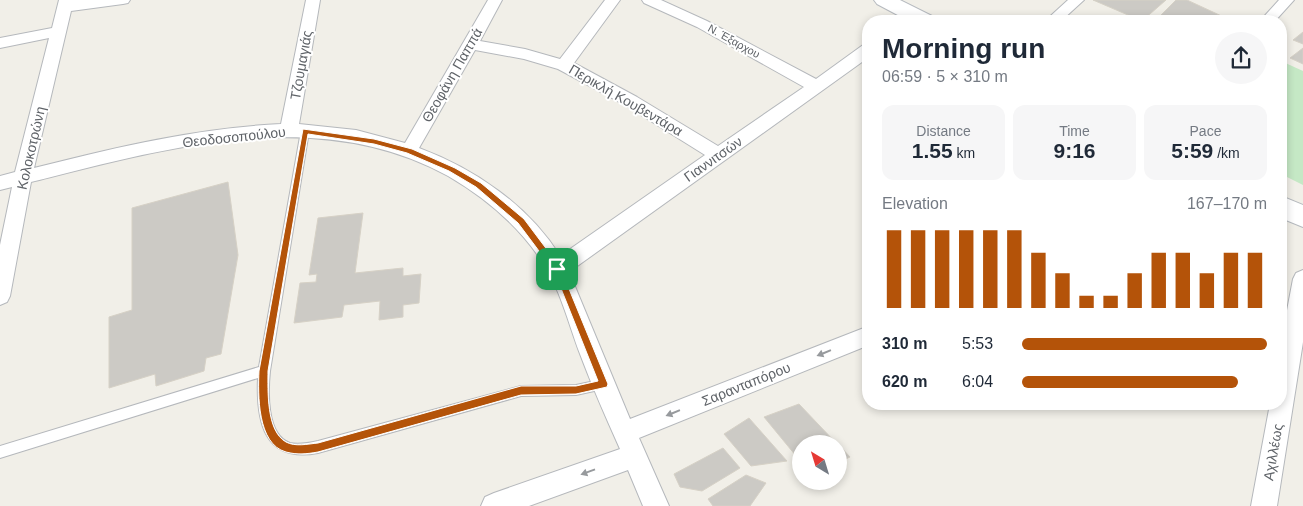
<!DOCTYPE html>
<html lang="en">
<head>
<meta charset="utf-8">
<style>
  body { margin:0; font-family:Helvetica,sans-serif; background:#f6f6f7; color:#1f2937; height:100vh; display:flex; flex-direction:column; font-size:19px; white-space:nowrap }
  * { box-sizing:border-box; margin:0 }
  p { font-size:16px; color:#747a83 }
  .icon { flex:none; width:28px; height:28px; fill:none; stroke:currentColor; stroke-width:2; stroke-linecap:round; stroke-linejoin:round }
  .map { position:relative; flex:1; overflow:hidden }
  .drawer { position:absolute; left:862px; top:15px; width:425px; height:395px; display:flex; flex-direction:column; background:#fff; border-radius:20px; box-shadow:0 2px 8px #0003 }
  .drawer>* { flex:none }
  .needle { width:32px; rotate:322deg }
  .tools { position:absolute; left:792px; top:435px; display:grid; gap:10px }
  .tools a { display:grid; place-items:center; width:55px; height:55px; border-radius:50%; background:#fff; box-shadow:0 2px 8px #0003; font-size:25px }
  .pin { position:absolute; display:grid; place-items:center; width:42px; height:42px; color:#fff; margin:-21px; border-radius:10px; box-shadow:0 2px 8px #0006 }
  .round { display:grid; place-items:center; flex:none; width:52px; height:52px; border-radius:26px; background:#f6f6f7 }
  .overview { display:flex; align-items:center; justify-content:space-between; height:85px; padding:0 20px }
  h1 { font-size:28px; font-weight:700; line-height:38px }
  .figures { display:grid; grid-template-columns:repeat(3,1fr); gap:8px; height:85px; padding:5px 20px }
  .figures div { display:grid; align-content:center; border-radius:12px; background:#f6f6f7; text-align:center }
  .figures b { font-size:21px; font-weight:700 }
  .figures small { font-size:14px; font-weight:400 }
  .figures p { font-size:14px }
  .chart { height:140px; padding:10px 20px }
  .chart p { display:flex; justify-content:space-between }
  .chart svg { width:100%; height:90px; margin-top:5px; stroke:#b45309; stroke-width:6 }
  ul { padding:0 20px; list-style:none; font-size:16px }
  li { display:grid; grid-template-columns:80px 60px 1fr; align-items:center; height:38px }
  li i { height:12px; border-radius:6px; background:#b45309 }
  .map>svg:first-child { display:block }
  .green { fill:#c5e8c5 }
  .building { fill:#cccac5; stroke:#d6d1c6 }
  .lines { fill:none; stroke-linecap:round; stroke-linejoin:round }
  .lane-casing { stroke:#b5b8bc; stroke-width:2 }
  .street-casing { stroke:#b5b8bc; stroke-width:2 }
  .secondary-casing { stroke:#b6babf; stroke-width:2 }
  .lane { fill:#fff; fill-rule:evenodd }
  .street { fill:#fff; fill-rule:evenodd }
  .secondary { fill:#fff; fill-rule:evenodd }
  .oneway { fill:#979a9d }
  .route { fill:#b45309; stroke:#fff; fill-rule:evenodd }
  .labels { text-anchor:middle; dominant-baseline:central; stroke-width:4; stroke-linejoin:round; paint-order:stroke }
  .far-street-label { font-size:11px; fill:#5f6368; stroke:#fff }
  .street-label { font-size:14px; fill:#5f6368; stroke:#fff }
</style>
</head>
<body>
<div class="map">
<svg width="1303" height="506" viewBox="0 0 1303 506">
  <rect width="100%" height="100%" fill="#f1efe8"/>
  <path class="green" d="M1281,61L1303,71V185L1281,174Z"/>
  <path class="building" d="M1093,0H1166L1142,21Z
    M1176,0H1187L1228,19L1226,21H1155Z
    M1303,32V44L1293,40Z
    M1303,48V64L1290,58Z
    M228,182L238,255L221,354L206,358L204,371L156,386L155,374L109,388V317L132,310V208Z
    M363,213L355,273L403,268V276L421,274L419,303L403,305V317L379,320L380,301L344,305L342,317L294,323L300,283L316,282L317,274L309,275L318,218Z
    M799,404L837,444H801V462L764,417Z
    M749,418L787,461L751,466L724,434Z
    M839,445L850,457L839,462Z
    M723,448L740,468L702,491L680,487L674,474Z
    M746,475L766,483L750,506H713L708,499Z"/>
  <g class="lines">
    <g class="lane-casing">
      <path id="lane" d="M305,128L309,131L270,371C268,391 266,435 290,443C299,445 309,443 318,441L521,386L576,385L604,379L608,380L610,384L608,388L576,395L521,396L318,453C264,463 256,422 258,378L0,458V446L259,367L301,131Z"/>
    </g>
    <g class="street-casing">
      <path id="street" d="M59,0H130L128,3L123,4L71,11L34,168C116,147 197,128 281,124L306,0H320L299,124L356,130L405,143L488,0H502L480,41L525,49L560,59L605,0H620L574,63L637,97L718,146L804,87L697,27L644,3L642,0H661L707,21L816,79L863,45L869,44V57L569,272L630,419L869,326V345L639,438L669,506H643L628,470L529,506H481L485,497L494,493L620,449C606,418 592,386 580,354C568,322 560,288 541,260C517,224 484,197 448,176C318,104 166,148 31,182L10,296L7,302L0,305V245L12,187L0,190V176L15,172L49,38L0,48V38L52,28ZM475,50L524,59L558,69L625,105L705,155L560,256C528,205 475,169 419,148Z
        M1068,0H1084L1061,21H1045Z
        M1279,0H1294L1275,21H1260Z
        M1303,270V342L1277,506H1251L1270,404H1281V342L1293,279L1296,273Z"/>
    </g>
    <g class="secondary-casing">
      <path id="secondary" d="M874,0H900L932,16L936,21H909L877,4Z
        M1281,196L1303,205V227L1281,218Z"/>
    </g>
    <use href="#lane" class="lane"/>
    <use href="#street" class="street"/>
    <use href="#secondary" class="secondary"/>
  </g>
  <defs><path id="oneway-solid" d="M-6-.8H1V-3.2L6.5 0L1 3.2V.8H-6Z" transform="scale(1.25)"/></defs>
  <g class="oneway">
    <use href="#oneway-solid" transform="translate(824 353) rotate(158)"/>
    <use href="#oneway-solid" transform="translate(673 413) rotate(158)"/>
    <use href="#oneway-solid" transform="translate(588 472) rotate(160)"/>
  </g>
  <path class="route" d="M303,129L374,139L412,149L455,168L481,183L524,219L560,267L608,384L607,387L576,394L521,395L318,452C307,454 297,455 286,452C257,444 258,394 259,371ZM308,134L374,144L407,153L449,171L476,187L518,223L554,271L598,381L576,386H521L318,443C308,444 295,447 286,442C266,431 268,390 268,371Z"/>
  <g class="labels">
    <g class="far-street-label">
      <text transform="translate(734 41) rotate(29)">Ν. Έξαρχου</text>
    </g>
    <g class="street-label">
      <text transform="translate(301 65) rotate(-80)">Τζουμαγιάς</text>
      <text transform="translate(452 75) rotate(-60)">Θεοφάνη Παππά</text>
      <text transform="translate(626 100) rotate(30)">Περικλή Κουβεντάρα</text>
      <text transform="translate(234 137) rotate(-6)">Θεοδοσοπούλου</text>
      <text transform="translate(31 148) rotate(-77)">Κολοκοτρώνη</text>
      <text transform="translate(713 159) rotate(-35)">Γιαννιτσών</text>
      <text transform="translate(746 384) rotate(-22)">Σαρανταπόρου</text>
      <text transform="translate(1273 452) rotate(-80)">Αχιλλέως</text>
    </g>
  </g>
</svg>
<div class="tools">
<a><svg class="needle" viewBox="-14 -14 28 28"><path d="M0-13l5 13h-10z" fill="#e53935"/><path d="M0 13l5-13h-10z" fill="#747a83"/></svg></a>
</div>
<div class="pin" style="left:557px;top:269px;background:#1e9e55"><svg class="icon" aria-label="arrive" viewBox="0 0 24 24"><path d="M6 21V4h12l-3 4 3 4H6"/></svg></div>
<section class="drawer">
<div class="overview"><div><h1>Morning run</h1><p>06:59 · 5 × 310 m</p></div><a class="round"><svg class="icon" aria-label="share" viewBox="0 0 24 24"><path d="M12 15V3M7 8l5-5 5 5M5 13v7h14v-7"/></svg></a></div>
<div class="figures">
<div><p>Distance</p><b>1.55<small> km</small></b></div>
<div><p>Time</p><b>9:16</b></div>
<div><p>Pace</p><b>5:59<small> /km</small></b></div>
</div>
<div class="chart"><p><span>Elevation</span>167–170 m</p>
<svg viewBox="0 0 160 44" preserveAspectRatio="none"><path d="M5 44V6M15 44V6M25 44V6M35 44V6M45 44V6M55 44V6M65 44V17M75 44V27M85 44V38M95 44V38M105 44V27M115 44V17M125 44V17M135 44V27M145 44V17M155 44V17"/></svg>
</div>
<ul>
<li><b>310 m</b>5:53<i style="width:100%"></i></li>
<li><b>620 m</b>6:04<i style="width:88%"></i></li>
</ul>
</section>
</div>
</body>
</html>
